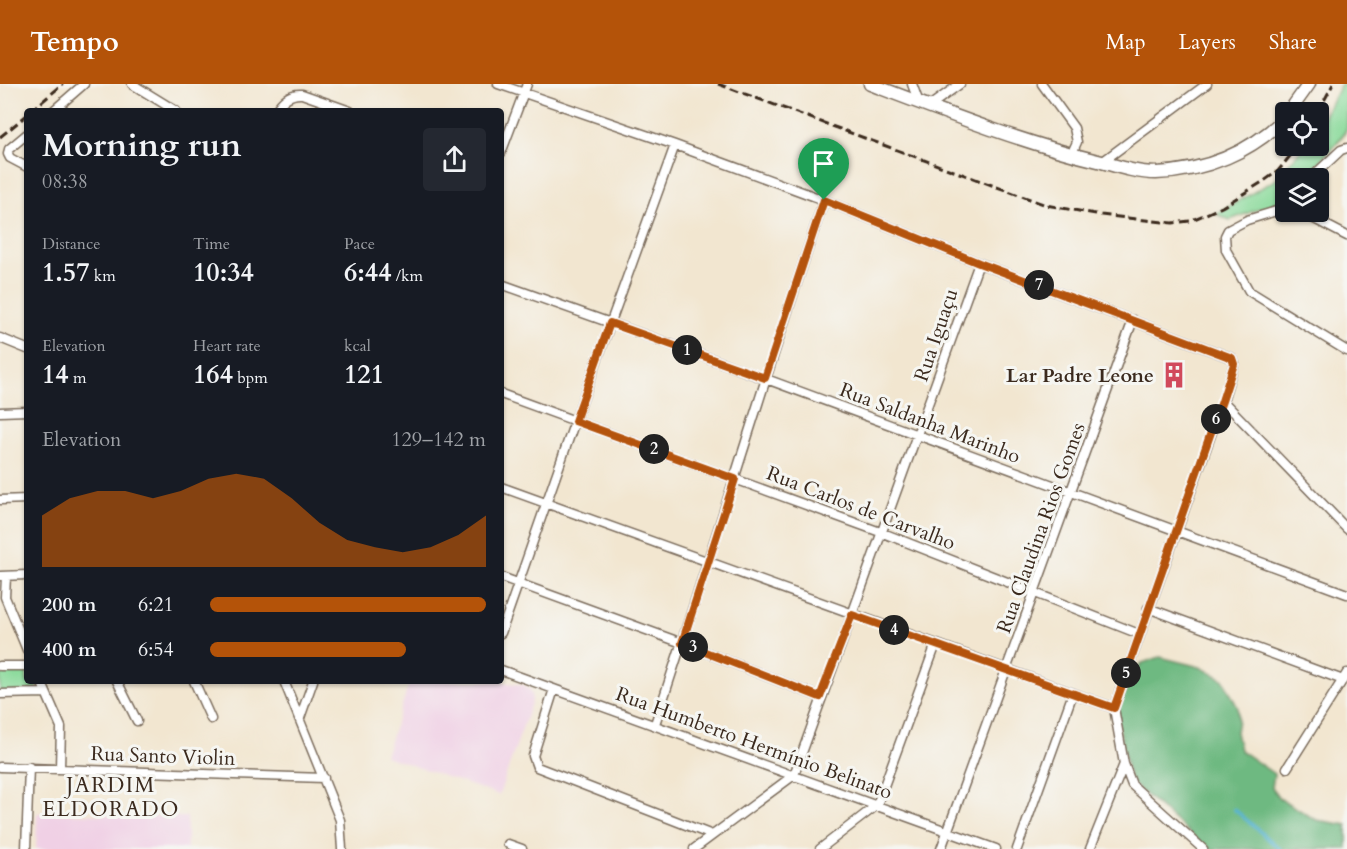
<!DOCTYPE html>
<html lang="en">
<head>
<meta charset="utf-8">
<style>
  body { margin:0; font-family:Cardo,serif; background:#242831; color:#f1f3f6; height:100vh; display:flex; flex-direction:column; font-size:22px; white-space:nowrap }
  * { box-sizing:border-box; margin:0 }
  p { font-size:20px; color:#9ea1a6 }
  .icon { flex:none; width:33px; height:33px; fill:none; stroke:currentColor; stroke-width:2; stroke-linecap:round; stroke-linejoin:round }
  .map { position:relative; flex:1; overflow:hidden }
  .side { position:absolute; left:24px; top:24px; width:480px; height:576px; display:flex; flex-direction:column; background:#171b24; border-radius:6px; box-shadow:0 2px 4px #0004 }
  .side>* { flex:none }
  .buttons { position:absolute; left:1275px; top:18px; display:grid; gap:12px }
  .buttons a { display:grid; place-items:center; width:54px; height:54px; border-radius:6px; background:#171b24; box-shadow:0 2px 4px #0004; font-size:30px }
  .pin { position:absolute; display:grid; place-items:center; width:51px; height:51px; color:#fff; margin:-62px -26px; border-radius:50% 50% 50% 0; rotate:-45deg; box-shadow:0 0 6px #0007 }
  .pin .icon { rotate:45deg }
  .km { position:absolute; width:30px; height:30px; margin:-15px; border-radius:50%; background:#222; color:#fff; font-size:16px; line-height:30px; text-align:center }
  .round { display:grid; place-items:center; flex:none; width:63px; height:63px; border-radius:6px; background:#242831 }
  .overview { display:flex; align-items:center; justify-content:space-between; height:102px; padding:0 18px }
  h1 { font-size:33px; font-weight:800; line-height:45px }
  .figures { display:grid; grid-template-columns:repeat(3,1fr); gap:9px; height:102px; padding:6px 18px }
  .figures div { display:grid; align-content:center }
  .figures b { font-size:26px; font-weight:800 }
  .figures small { font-size:16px; font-weight:400 }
  .figures p { font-size:16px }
  .chart { height:168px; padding:12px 18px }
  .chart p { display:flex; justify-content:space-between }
  .chart svg { width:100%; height:108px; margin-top:6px; fill:#b45309; opacity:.7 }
  ul { padding:0 18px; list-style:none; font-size:20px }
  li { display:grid; grid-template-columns:96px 72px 1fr; align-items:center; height:45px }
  li i { height:15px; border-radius:8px; background:#b45309 }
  header { display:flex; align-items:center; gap:36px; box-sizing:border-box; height:84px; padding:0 30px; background:#b45309; color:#fff }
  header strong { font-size:28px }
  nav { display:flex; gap:33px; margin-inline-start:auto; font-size:21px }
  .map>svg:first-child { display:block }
  .built { fill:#f0d0e5 }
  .green { fill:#88d999; stroke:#62825c; stroke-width:1.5 }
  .forest { fill:#6eb981; stroke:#547250; stroke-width:1.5 }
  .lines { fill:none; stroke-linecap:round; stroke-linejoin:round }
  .stream { stroke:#54b3d3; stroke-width:3 }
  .street-casing { stroke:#7b6c5c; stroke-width:11 }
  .primary-casing { stroke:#7b6c5c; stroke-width:15 }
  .street { stroke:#fff; stroke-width:8 }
  .primary { stroke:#fff; stroke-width:12 }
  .rail { stroke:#3b2a1e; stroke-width:3; stroke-dasharray:9 4.5; stroke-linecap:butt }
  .route-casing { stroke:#fff; stroke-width:12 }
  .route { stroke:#b45309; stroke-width:8 }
  .labels { text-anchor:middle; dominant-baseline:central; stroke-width:6; stroke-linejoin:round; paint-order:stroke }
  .street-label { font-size:20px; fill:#3b2a1e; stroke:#f6f6f2 }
  .poi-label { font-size:20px; font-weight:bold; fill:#3b2a1e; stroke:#f6f6f2; text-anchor:end }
  .neighbourhood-label { font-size:21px; letter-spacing:1.5px; fill:#3b2a1e; stroke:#f6f6f2 }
</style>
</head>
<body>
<header>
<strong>Tempo</strong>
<nav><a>Map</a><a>Layers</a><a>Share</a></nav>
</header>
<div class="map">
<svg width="1347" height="765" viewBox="0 0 1347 765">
  <rect width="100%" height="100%" fill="#f6f6f2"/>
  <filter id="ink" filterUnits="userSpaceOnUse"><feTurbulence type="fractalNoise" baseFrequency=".0167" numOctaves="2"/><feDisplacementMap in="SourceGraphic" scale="12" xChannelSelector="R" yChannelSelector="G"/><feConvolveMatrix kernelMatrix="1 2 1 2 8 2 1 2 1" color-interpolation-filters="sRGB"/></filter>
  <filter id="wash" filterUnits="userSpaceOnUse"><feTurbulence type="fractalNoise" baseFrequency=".008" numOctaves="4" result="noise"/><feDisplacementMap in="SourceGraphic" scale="24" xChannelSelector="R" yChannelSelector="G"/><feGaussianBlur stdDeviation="1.35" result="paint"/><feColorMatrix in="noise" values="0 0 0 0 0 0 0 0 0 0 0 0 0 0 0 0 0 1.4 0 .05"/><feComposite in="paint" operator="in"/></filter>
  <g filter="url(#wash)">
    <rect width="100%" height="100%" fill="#f2e6d0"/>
    <path class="built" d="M410,597H493L524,601L531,607L532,616L499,711L385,672Z
      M37,729L187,733V765H36Z"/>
    <path class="green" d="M1341,0H1347C1347,14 1347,29 1347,43C1345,54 1314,81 1306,94H1286L1285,115L1230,136L1216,130L1275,96L1304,62H1318L1319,41Z
      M0,584H27V597H34L38,607L0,608Z"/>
    <path class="forest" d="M1160,573L1200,583L1223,595L1238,624V636L1236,648L1240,666L1274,690L1272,704L1279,714L1316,736L1347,741V765H1208L1133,700L1129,692L1115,624L1142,579Z"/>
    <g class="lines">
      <path class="stream" d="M1234,725L1280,765"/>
    </g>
  </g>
  <g filter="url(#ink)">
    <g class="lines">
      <g class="street-casing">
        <path id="street" d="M132,0L176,27
          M498,0L675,61L824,116L979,179L1232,274L1234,280L1223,317L1114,624L1124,680L1132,701L1203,765
          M912,0L919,19
          M1042,0L1074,44L1077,58L1071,71
          M928,23L960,0
          M53,27L84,0
          M275,27C282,17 289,9 302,10L350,27
          M27,50L9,65L8,70L10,74L27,83
          M501,69L527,0
          M1102,78L1207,0
          M1311,94L1341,66L1347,64
          M1286,124L1247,136L1228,146L1225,152L1226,166L1249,207L1347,267
          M1301,128L1347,152
          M501,200L723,279L1347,510
          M0,254L27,265
          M501,310L883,449L1139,550
          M1223,317L1347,445
          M0,328L27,327
          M501,403L1114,624
          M0,416L27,415
          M0,492L27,491
          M6,492L5,513L27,566
          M501,493L682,559L820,613
          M1148,524L1343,596
          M501,549L575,337L675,61
          M0,582H27
          M501,586L996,765
          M41,597L61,643L60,684
          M117,597L137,637
          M194,597L211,635
          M284,597L340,736L342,765
          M554,605L533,672L537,683L712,751
          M0,610L46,609
          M300,634L313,597
          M655,640C713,466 766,290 824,116
          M0,683L324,694
          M1287,684L1347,589
          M508,760L522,765
          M26,765L29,683
          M694,765L794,691L979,179
          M820,765L877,721L936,560
          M941,765L1133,236
          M1017,765L1073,609
          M1090,765L1124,680"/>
      </g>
      <g class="primary-casing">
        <path id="primary" d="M870,0C946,29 1023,59 1102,78C1119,83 1138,89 1156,89C1206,87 1251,68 1286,33
          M1289,28L1309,0"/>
      </g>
      <use href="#street" class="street"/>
      <use href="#primary" class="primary"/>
      <path class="rail" d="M718,0L1046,121L1101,131L1173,139L1190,137L1222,123L1264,97L1278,87L1298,62
        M31,27L63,0
        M1318,28L1333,0
        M0,53L27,31"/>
    </g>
  </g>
  <g class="lines" filter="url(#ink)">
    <g class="route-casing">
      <path id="route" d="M824,116L979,179L1232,274L1234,280L1222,317L1114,624L852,531L820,613L682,559L735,395L575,337L610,239L765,294Z"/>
    </g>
    <use href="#route" class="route"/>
  </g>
  <defs>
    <g id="building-bare" transform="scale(2.07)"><path d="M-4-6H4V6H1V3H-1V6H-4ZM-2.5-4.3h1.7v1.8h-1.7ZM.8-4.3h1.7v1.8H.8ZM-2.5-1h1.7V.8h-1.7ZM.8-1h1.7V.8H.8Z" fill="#d1495b" stroke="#f6f6f2" stroke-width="2.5" paint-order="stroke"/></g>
  </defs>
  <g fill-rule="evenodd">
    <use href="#building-bare" x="1174" y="291"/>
  </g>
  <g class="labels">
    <g class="street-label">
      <text transform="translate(936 251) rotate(-71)">Rua Iguaçu</text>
      <text transform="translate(930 339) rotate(21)">Rua Saldanha Marinho</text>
      <text transform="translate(861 424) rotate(21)">Rua Carlos de Carvalho</text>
      <text transform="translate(1041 444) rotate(-70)">Rua Claudina Rios Gomes</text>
      <text transform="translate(754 659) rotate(20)">Rua Humberto Hermínio Belinato</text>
      <text transform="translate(163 672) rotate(2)">Rua Santo Violin</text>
    </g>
    <g class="poi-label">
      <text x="1154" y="291">Lar Padre Leone</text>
    </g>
    <g class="neighbourhood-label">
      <text x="111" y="701">JARDIM<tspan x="111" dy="24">ELDORADO</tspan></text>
    </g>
  </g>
</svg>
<div class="buttons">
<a><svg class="icon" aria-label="locate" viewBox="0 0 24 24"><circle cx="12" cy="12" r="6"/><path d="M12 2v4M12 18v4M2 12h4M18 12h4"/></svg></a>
<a><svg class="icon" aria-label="layers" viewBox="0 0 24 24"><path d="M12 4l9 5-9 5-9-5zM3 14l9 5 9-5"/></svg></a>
</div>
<div class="pin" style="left:824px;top:116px;background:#1e9e55"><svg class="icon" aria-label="arrive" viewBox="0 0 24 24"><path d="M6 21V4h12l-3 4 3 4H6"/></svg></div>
<b class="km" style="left:687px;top:266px">1</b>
<b class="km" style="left:654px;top:365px">2</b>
<b class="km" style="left:693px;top:563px">3</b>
<b class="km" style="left:894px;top:546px">4</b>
<b class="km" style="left:1126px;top:589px">5</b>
<b class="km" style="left:1216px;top:335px">6</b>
<b class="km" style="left:1039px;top:201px">7</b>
<section class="side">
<div class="overview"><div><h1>Morning run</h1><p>08:38</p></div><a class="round"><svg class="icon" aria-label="share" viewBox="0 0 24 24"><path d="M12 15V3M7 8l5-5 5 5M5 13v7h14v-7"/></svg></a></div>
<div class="figures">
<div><p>Distance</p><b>1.57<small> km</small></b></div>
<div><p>Time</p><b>10:34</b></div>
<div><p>Pace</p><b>6:44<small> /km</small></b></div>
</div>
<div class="figures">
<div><p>Elevation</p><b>14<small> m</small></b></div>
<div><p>Heart rate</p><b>164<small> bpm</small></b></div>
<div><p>kcal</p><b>121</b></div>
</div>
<div class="chart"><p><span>Elevation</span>129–142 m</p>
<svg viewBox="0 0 160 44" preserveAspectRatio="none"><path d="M0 44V23L10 16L20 13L30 13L40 16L50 13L60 8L70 6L80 8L90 16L100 26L110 33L120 36L130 38L140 36L150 31L160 23V44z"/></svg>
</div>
<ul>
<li><b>200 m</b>6:21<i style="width:100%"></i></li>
<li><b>400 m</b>6:54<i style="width:71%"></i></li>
</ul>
</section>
</div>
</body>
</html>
